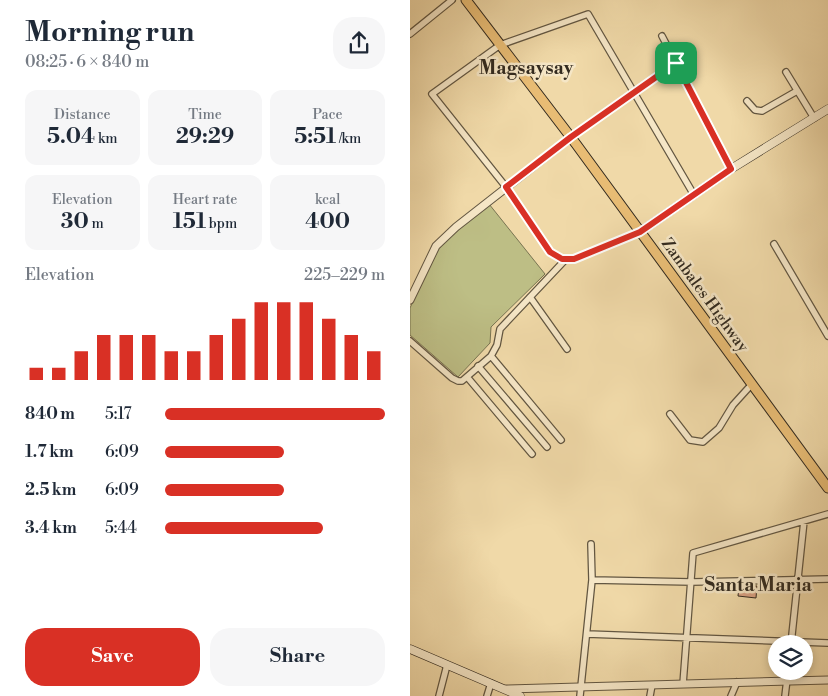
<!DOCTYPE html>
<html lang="en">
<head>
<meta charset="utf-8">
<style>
  body { margin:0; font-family:"Libre Bodoni",serif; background:#f6f6f7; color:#1f2937; height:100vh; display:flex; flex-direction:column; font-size:19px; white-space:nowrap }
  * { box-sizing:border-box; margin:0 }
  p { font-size:16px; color:#747a83 }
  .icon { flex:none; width:28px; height:28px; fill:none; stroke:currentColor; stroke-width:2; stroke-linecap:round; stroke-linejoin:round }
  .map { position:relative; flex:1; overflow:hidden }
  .sheet { display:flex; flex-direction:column; background:#fff; width:410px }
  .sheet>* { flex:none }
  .buttons { position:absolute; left:358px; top:635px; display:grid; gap:10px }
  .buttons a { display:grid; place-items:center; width:45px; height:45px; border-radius:50%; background:#fff; box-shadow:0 2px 8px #0003; font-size:25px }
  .pin { position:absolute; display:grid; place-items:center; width:42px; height:42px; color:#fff; margin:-21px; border-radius:10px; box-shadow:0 2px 8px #0006 }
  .round { display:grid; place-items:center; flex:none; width:52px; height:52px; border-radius:20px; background:#f6f6f7 }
  .headline { display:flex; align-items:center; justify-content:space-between; height:85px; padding:0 25px }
  h1 { font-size:28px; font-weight:800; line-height:38px }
  .figures { display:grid; grid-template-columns:repeat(3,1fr); gap:8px; height:85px; padding:5px 25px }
  .figures div { display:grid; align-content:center; border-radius:12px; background:#f6f6f7; text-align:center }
  .figures b { font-size:21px; font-weight:800 }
  .figures small { font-size:14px; font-weight:400 }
  .figures p { font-size:14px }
  .chart { height:140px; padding:10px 25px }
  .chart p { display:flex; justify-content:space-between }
  .chart svg { width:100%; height:90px; margin-top:5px; stroke:#d93025; stroke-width:6 }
  .cta { display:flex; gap:10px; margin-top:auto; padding:10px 25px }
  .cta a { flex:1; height:58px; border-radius:20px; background:#d93025; color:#fff; font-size:20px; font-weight:800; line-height:58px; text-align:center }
  .cta a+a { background:#f6f6f7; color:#1f2937 }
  ul { padding:0 25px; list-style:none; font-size:16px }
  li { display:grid; grid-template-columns:80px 60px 1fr; align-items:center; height:38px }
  li i { height:12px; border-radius:6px; background:#d93025 }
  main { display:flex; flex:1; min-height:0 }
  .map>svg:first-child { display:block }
  .green { fill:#bdbe85; stroke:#787452 }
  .building { fill:#daa284; stroke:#322a1f }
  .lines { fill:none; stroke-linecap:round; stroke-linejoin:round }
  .minor-casing { stroke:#625641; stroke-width:8 }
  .tertiary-casing { stroke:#625641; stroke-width:9 }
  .secondary-casing { stroke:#322a1f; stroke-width:9 }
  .primary-casing { stroke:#322a1f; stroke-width:11 }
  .minor { stroke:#f5e6c6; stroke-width:5.5 }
  .tertiary { stroke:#f5e6c6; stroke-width:7 }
  .secondary { stroke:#f5e6c6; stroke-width:8 }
  .primary { stroke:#e8bc74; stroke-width:9 }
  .route-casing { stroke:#fff; stroke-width:10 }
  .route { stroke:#d93025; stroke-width:6 }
  .labels { text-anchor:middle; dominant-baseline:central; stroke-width:5; stroke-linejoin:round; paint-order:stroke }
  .street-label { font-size:16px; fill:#322a1f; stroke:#f5e6c6 }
  .quarter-label { font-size:19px; font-weight:bold; fill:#322a1f; stroke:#f5e6c6 }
</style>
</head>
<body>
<main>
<section class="sheet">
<div class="headline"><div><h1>Morning run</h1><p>08:25 · 6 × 840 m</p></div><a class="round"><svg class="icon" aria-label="share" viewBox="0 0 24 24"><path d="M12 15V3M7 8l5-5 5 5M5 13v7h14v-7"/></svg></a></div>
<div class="figures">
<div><p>Distance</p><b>5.04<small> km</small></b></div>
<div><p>Time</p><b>29:29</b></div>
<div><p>Pace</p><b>5:51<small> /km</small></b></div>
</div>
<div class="figures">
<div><p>Elevation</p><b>30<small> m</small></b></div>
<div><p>Heart rate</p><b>151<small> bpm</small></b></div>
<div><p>kcal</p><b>400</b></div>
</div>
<div class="chart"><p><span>Elevation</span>225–229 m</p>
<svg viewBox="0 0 160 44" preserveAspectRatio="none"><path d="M5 44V38M15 44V38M25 44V30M35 44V22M45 44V22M55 44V22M65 44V30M75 44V30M85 44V22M95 44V14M105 44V6M115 44V6M125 44V6M135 44V14M145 44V22M155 44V30"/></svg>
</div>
<ul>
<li><b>840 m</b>5:17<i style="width:100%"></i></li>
<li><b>1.7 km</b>6:09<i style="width:54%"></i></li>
<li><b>2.5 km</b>6:09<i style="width:54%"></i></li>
<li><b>3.4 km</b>5:44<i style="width:72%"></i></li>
</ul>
<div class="cta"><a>Save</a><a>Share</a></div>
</section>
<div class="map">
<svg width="418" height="696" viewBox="0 0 418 696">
  <rect width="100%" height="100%" fill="#f0d9a8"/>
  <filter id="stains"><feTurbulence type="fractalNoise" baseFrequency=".004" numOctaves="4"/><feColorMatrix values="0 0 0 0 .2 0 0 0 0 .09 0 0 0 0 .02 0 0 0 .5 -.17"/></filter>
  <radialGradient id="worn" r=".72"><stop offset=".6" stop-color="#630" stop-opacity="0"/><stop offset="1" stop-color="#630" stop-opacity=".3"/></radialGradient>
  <path class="green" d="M79,204L135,274L81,327L80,343L48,377L0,335V308L29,245Z"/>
  <path class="building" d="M329,586H347L346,598L328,596Z"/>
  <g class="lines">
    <g class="minor-casing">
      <path id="minor" d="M0,34L42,0
        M252,36L321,169
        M376,72L404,118
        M337,101L345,110L352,111L387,91
        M161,137L266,63
        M230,232L164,259H152L140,252L96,187L22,94L90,45L178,14L284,195
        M364,244L418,336
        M120,297L157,349
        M0,341L42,378L48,381H52L81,356L87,345L90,329L156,259
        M81,356L151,440
        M68,366L137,447
        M58,378L122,454
        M260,414L280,440L293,442L309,428L323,405L342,384
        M182,580L282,582L418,579
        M177,634L418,643
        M381,644L394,521
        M273,684L283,553L418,514
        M29,696L37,665
        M77,696L81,683
        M170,696L182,580L181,544
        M240,696L242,685
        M321,696L327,682
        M375,696L378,671"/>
    </g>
    <g class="tertiary-casing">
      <path id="tertiary" d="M0,300L26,246L46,227L161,137
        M96,689L418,680"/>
    </g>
    <g class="secondary-casing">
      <path id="secondary" d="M230,232L321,169L418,109
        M0,649L110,696"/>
    </g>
    <g class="primary-casing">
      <path id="primary" d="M56,0L166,144L418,488"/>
    </g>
    <use href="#minor" class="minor"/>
    <use href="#tertiary" class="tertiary"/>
    <use href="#secondary" class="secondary"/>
    <use href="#primary" class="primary"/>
  </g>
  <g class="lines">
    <g class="route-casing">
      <path id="route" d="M266,63L321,169L230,232L164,259H152L140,252L96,187L161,137Z"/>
    </g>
    <use href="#route" class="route"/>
  </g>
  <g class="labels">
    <g class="street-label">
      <text transform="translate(295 295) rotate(54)">Zambales Highway</text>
    </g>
    <g class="quarter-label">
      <text x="116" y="68">Magsaysay</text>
      <text x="348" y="585">Santa Maria</text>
    </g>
  </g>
  <rect width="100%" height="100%" filter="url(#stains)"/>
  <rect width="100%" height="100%" fill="url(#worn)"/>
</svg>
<div class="buttons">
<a><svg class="icon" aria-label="layers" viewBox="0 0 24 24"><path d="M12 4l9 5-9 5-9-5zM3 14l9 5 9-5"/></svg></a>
</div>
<div class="pin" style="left:266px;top:63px;background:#1e9e55"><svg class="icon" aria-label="arrive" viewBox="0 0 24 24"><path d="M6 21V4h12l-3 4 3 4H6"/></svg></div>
</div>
</main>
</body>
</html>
